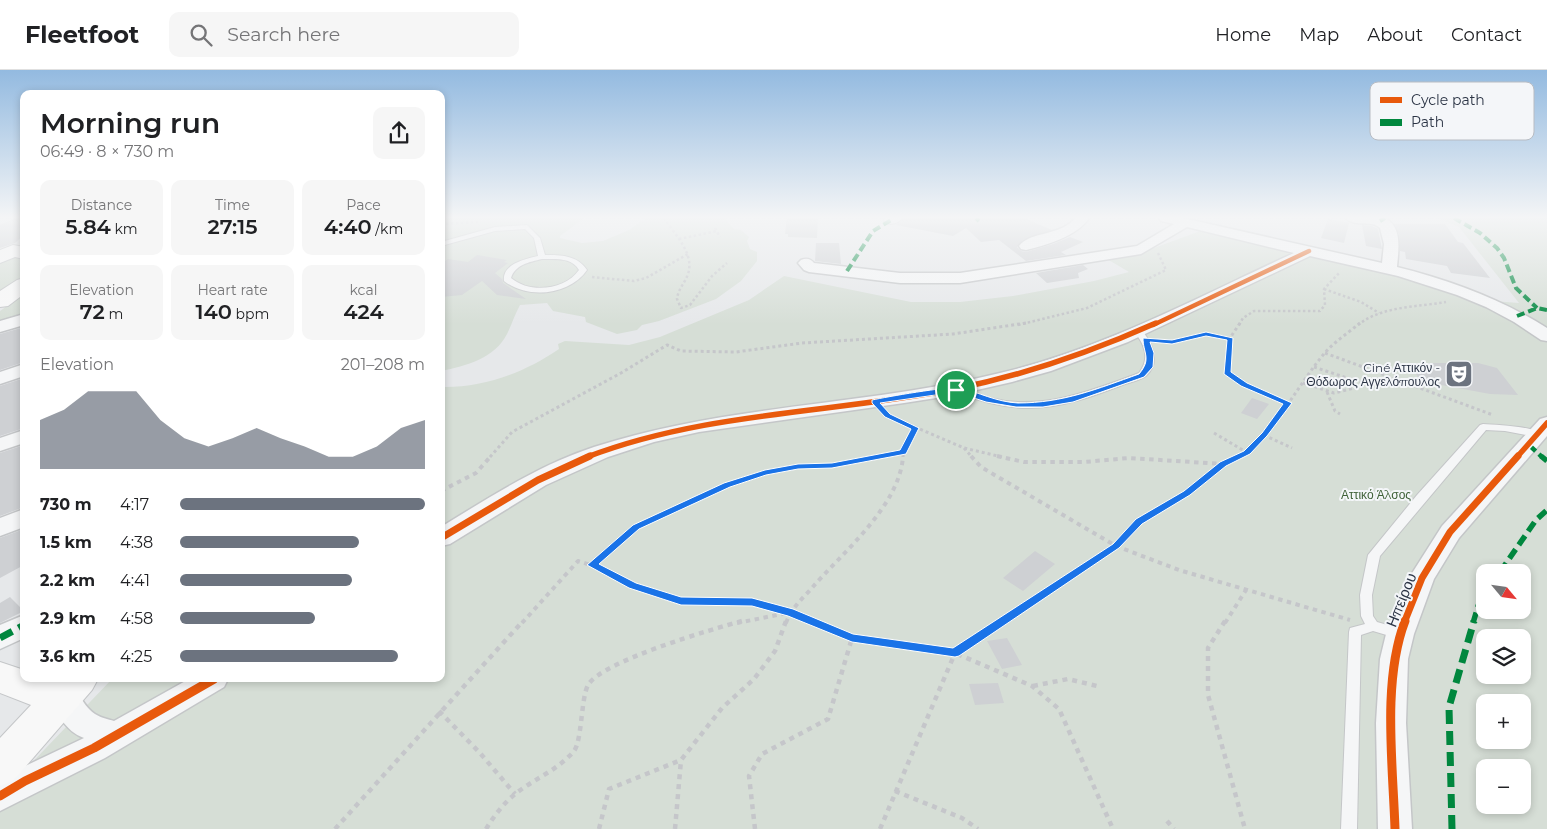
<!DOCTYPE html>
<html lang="en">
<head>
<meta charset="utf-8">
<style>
  body { margin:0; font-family:Montserrat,sans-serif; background:#f6f6f6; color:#202124; height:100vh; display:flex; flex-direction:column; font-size:19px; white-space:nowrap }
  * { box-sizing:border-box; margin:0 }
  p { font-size:16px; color:#757577 }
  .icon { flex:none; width:28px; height:28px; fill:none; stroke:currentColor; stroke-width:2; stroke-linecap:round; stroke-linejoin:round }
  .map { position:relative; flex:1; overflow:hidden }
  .drawer { position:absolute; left:20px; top:20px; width:425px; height:592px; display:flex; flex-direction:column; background:#fff; border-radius:10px; box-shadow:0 2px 8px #0003 }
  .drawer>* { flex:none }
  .needle { width:32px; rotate:119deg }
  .tools { position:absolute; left:1476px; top:494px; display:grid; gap:10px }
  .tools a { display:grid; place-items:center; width:55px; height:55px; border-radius:10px; background:#fff; box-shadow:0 2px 8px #0003; font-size:25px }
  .pin { position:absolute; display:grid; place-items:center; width:42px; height:42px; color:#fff; margin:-21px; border:2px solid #fff; border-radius:50%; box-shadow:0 1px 5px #0007 }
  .round { display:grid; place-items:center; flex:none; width:52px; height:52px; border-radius:10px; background:#f6f6f6 }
  .head { display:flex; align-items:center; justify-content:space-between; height:85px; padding:0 20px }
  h1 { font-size:28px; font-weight:600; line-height:38px }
  .figures { display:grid; grid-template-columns:repeat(3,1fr); gap:8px; height:85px; padding:5px 20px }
  .figures div { display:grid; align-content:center; border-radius:10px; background:#f6f6f6; text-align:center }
  .figures b { font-size:21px; font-weight:600 }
  .figures small { font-size:14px; font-weight:400 }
  .figures p { font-size:14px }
  .chart { height:140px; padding:10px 20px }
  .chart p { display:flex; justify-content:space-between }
  .chart svg { width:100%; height:90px; margin-top:5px; fill:#6c737f; opacity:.7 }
  ul { padding:0 20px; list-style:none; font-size:16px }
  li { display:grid; grid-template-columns:80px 60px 1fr; align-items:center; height:38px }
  li i { height:12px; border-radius:6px; background:#6c737f }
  header { display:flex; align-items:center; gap:30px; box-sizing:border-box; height:70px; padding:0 25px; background:#fff; border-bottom:1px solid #e0e0e0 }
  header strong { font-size:24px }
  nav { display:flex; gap:28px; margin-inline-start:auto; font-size:18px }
  .search { width:350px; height:45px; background:#f6f6f6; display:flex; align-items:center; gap:12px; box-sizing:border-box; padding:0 18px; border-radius:10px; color:#757577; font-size:19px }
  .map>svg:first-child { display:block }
  .green { fill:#d6ded6; fill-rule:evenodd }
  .building { fill:#ced0d3 }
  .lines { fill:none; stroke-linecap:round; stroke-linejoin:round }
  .lane-casing { stroke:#c4c6c8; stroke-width:2 }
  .street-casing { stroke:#c4c6c8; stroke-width:3 }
  .secondary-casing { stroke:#c4c6c8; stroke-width:2 }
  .path-far3 { stroke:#c5c6ca; stroke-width:2.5; stroke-dasharray:2.5 2.5; stroke-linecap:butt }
  .path-far2 { stroke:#c5c6ca; stroke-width:3; stroke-dasharray:3 3; stroke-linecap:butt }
  .path-far1 { stroke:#c5c6ca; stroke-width:4; stroke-dasharray:4.5 4.5; stroke-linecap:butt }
  .path { stroke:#c5c6ca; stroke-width:4.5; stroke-dasharray:5 5; stroke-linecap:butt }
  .lane { fill:#f5f6f7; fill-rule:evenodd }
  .street { fill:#f5f6f7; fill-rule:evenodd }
  .secondary { fill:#f8f8f8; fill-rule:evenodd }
  .quiet-far3 { stroke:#00873e; stroke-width:4; stroke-dasharray:8 4; stroke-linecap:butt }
  .quiet-far2 { stroke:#00873e; stroke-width:4.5; stroke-dasharray:9 4.5; stroke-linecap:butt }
  .quiet-far1 { stroke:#00873e; stroke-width:5.5; stroke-dasharray:11 5.5; stroke-linecap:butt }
  .quiet { stroke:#00873e; stroke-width:7; stroke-dasharray:14 7; stroke-linecap:butt }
  .cycleway-far3-casing { stroke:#f4f6f9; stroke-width:7 }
  .cycleway-far2-casing { stroke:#f4f6f9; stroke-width:9 }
  .cycleway-far1-casing { stroke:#f4f6f9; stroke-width:10 }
  .cycleway-casing { stroke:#f4f6f9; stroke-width:12 }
  .cycleway-far3 { stroke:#e8590c; stroke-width:4.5 }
  .cycleway-far2 { stroke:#e8590c; stroke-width:5.5 }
  .cycleway-far1 { stroke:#e8590c; stroke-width:7 }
  .cycleway { stroke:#e8590c; stroke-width:9 }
  .route { fill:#1a73e8; stroke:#fff; fill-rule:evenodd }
  .labels { text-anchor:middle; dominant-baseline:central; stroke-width:4; stroke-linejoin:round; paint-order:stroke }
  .poi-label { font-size:12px; fill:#2b3445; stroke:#f4f6f9; text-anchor:end }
  .park-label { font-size:12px; fill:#3f6138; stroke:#f4f6f9 }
  .near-street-label { font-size:15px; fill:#2b3445; stroke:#f4f6f9 }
  .key { fill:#f4f6f9; stroke:#b8bcc3; stroke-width:1 }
  .key-label { font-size:14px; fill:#2b3445 }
</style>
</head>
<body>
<header>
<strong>Fleetfoot</strong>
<div class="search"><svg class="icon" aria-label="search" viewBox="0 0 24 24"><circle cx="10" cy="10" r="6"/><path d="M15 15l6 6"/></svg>Search here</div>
<nav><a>Home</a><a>Map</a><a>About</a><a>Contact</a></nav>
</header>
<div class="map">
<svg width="1547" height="759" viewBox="0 0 1547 759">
  <rect width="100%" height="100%" fill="#e6e8ea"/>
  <path class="green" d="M441,148H584L560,166V168L582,173L603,171L629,160L646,148H724L734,159L741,160L749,167L747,171L750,179L757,182V191L741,211L716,229L659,251L642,255L637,260L617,264L586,252L585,247L553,241L547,233L520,235C515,244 512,254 507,264C495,288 466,296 441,301Z
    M1438,148H1547V759H0V726L112,609H441V317C483,318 524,303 559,279L558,274L565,271L629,275L660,267L749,230L784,206L911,232H960L1013,226L1094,211L1129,202L1107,189L1143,182L1203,160L1388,200L1480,230L1519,233L1459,157ZM1485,502H1522V540H1485ZM1485,568H1522V605H1485ZM1485,632H1522V670H1485ZM1485,698H1522V735H1485Z
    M8,185L24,187V208L0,225V189Z
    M24,224V245L0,253V241Z"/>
  <path class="building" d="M15,148H24V165L15,173L0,178V155Z
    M787,148H818L817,168L788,167V164H785Z
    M904,148H1024L1052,160L1023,170L1017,177L1021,181L1026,182L1053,174L1070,167L1083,172L1061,182L1066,185L1026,191L999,170L981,172L966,158L953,166L896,155Z
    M1328,149L1349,153L1344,173L1321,168Z
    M1394,154H1445L1458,172L1463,173L1490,208L1451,203L1447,196L1406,189L1405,182L1400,181L1399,164Z
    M1362,155L1372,156L1378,159L1382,179L1366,176Z
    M816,173H839L841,194L815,191Z
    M477,185L507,190L504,192L508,193L495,203L502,209L503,213L526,229L497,225L482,211L462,225L441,227V194L448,189L468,192Z
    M1083,195L1088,199L1078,203L1079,208L1047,213L1036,203Z
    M24,257V292L0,300V264Z
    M1410,293H1478L1497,298L1518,325L1490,324L1420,311Z
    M24,308V358L0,366V316Z
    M1252,328L1269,334L1257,349L1241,343Z
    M24,375V437L0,446V383Z
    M24,459V495L0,508V468Z
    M1035,481L1055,494L1023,521L1003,508Z
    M10,527L24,541L0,553V533Z
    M1007,568L1022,595L1002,599L987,571Z
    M998,613L1004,633L975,635L969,614Z"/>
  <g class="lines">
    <g class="lane-casing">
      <path id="lane" d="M527,155L540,168L545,185C561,185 577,185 587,200C570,225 528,230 504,211C502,194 525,189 538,186L534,168L525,159L495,161L441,176V172L495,157ZM542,189C555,189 572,187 579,200C565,220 530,224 511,208C515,195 529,192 542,189Z
        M1134,258H1140C1151,271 1162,291 1146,306C1141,310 1131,312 1125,314C1094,326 1062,338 1028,338C1001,338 979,330 954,322L952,320L957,317C968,320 979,326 990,328C1041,341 1091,321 1139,303C1151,287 1144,274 1133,260Z
        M1483,354C1496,355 1533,356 1542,364L1537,367L1505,361L1486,360L1380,486L1372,525L1373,546L1377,552L1405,560L1406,564L1405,568L1400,569L1373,561L1361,565L1357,759H1341L1349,562L1350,558L1365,554L1361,546L1360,525L1368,485L1417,425L1480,355Z"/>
    </g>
    <g class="street-casing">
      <path id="street" d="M885,148H902C898,154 892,154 886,153L884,150Z
        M1075,148H1089C1077,166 1047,175 1026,180L1021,179L1019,176C1030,161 1062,166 1075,148Z
        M1159,148H1183L1382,193L1384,174L1380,158C1371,149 1354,158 1346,148C1355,148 1379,145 1386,149C1403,157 1398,183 1397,197C1450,210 1501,229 1547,258V271L1541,270L1514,252L1486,237L1457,225L1398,206L1310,186L1128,272L1051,301L1012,312L955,325L904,333L699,362L654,372L608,387L546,415L450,474L441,476V457C490,427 539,395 594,377C726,334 866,336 1000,303C1103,279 1198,227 1294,183L1187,157L1141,184L960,213H900L809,202L804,200L798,193L801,190C806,188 810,188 814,193L900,203H960L1137,176L1174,154L1161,151Z
        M24,244V255L0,262V251Z
        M24,294V306L0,314V302Z
        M1547,347V366L1459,468L1434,509L1414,564L1408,589L1406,653L1412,759H1378L1376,653L1380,589L1386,564L1409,508L1442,456L1540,349Z
        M24,360V373L0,381V368Z
        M24,439V457L0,466V448Z
        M24,545V568L0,579V555Z
        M189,609H228L224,617L105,688L0,741V708L84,668C65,661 57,643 48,626L53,617C79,608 77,632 95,644C101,648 108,649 114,651Z"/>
    </g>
    <g class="secondary-casing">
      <path id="secondary" d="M13,175L24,177V189L15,187L0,193V180Z
        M24,208V224L8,236L0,237V221L17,210Z
        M0,592L24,600V609H47L54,611L56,609H98L92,620L14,710L0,716V668L31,635L0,623Z"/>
    </g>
    <path class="path-far3" d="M664,148C674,164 695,183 688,204C685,213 678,219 677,229L681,238L690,235L712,206L727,193
      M441,154L478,152
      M715,158L720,167
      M679,169L717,161
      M592,207L634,211L646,208L688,184
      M1324,219L1361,232L1379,243
      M1018,255L1087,238L1166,200L1158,183
      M1239,255L1243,248L1254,241H1320L1325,235L1324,219L1340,202
      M1358,255C1381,236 1418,237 1446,232"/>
    <path class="path-far2" d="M1240,253L1230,268L1227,303L1244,314L1288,333
      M1157,271L1172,272L1206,264L1230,268
      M1325,283L1493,345
      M1314,297L1371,316
      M1303,313L1334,323L1367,315
      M1327,322L1335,341L1340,344
      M887,345L964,378L1002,387
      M1214,363L1246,382
      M1264,365L1292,378
      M964,378L972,387
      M490,387L512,362L621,303L667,275L681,281L736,282L802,273L953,264L1026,253
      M876,387L903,382
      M903,387V382L915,359
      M1238,387C1268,373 1301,310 1324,284C1334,272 1348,263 1360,253"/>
    <path class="path-far1" d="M971,386L981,397L1116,476L1179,500L1350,550
      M997,386L1024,392H1084L1129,388L1223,394
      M441,421L476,403L491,386
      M592,495L636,457L727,415L765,403L798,397L832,395L883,386
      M522,553L578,491C613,501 644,525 681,531C703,535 727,531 750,532C772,533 795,544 815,553
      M737,553L787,543
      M786,553C791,539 801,530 811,519C842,483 900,436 903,386
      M1001,553L1116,476L1139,452L1187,423L1223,394L1241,386
      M1225,553L1246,520"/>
    <path class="path" d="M812,551L852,568L955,583L1032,616L1059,639L1113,759
      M1225,551L1208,578V625L1245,759
      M1033,616L1068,609L1101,617
      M439,641L480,683L515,724
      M895,721L962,748L978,759
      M1167,751L1174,759
      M335,759L523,551
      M486,759C494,746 503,734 515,724C534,709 558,700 574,681C582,671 581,628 588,615C602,591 713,559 742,551
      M599,759L609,719L681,690L722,638L754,609L775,581L786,551
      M675,759L681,690
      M755,759L749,706L762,684L828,649L852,568
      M880,759L955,583L1003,551"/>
    <use href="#lane" class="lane"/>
    <use href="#street" class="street"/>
    <use href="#secondary" class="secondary"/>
    <path class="quiet-far3" d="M976,148L979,151
      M1454,148L1480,163L1497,178L1504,188L1516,218L1537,238
      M1380,151L1385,148
      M847,201L873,161L891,150
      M1517,246L1537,238L1547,240"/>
    <path class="quiet-far2" d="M1529,375L1542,387"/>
    <path class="quiet-far1" d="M1541,386L1547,391
      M1500,502L1536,450L1547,440
      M1473,553L1479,533L1485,525"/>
    <path class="quiet" d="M0,568L24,555
      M1452,759L1449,637L1474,551"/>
    <g class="cycleway-far3-casing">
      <path id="cycleway-far3" d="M1153,255L1309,181"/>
    </g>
    <g class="cycleway-far2-casing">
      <path id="cycleway-far2" d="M587,387C704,342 833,343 955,319C1025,305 1091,282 1156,253
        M1517,387L1547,353"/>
    </g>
    <g class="cycleway-far1-casing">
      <path id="cycleway-far1" d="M441,468L538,410L590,386
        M1404,553L1422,508L1450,462L1518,386"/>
    </g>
    <g class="cycleway-casing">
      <path id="cycleway" d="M0,726L25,711L94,678L214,609
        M1395,759C1393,695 1382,611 1405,551"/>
    </g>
    <use href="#cycleway-far3" class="cycleway-far3"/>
    <use href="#cycleway-far2" class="cycleway-far2"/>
    <use href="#cycleway-far1" class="cycleway-far1"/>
    <use href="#cycleway" class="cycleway"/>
  </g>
  <linearGradient id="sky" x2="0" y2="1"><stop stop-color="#93bae0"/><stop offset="0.58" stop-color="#f4f5f6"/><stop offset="1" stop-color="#f4f5f6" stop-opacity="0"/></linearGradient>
  <rect width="1547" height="254" fill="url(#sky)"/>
  <path class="route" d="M1206,262L1233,268L1231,302L1247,313L1292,333L1267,366L1250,384L1226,396L1190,425L1142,454L1119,478L959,586L955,587L852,572L788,546L752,536L681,535L629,518L587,495L633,455L724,413L765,400L798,394L832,393L900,380L911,359L885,347L872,333V330C886,327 948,316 959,318C979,322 996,332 1018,333C1063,333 1097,319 1139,304C1152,289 1143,283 1143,268L1172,270ZM1206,266L1227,270L1224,304L1241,316L1283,334L1262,363L1244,381L1220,392L1184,421L1136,449L1113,474L953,578L853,564L793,539L752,528L681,527L636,513L599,494L639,459L730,417L766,405L798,399L832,398L906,384L919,358L890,344L880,333L956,322L986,332L1016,337H1043L1073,332L1144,307L1153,297L1154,283L1150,272L1172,274Z"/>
  <defs>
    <g id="theatre-square" transform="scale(1.4375)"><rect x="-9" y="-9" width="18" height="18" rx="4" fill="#6c737f" stroke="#f4f6f9"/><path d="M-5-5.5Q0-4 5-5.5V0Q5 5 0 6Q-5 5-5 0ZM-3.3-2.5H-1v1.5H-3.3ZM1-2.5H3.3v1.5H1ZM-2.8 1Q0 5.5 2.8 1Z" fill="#fff"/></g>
  </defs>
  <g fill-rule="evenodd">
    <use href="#theatre-square" x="1459" y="304"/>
  </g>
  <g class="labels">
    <g class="poi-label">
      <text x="1440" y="297">Ciné Αττικόν -<tspan x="1440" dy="14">Θόδωρος Αγγελόπουλος</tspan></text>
    </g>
    <g class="park-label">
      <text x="1376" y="424">Αττικό Άλσος</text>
    </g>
    <g class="near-street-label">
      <text transform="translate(1401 530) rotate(-68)">Ηπείρου</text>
    </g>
  </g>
  <rect x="1370" y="12" width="164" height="58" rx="8" class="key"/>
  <rect x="1380" y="27" width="22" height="6" fill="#e8590c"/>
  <rect x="1380" y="49" width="22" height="7" fill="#00873e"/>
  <g class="key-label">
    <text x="1411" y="35">Cycle path</text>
    <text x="1411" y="57">Path</text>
  </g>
</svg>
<div class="tools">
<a><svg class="needle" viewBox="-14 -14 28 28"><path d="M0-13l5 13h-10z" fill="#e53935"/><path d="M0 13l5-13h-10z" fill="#757577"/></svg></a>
<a><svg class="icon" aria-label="layers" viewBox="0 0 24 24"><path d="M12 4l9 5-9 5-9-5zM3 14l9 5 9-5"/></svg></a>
<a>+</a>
<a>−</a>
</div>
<div class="pin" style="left:956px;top:320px;background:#1e9e55"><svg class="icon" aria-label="arrive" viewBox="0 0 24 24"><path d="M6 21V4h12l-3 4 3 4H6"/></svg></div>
<section class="drawer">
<div class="head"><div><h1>Morning run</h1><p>06:49 · 8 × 730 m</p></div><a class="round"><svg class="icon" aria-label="share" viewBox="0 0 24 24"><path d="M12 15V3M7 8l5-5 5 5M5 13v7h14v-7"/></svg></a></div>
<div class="figures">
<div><p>Distance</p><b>5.84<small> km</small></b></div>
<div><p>Time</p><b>27:15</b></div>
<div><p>Pace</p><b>4:40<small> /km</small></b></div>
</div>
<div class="figures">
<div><p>Elevation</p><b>72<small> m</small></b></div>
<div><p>Heart rate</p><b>140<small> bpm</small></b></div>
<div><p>kcal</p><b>424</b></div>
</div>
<div class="chart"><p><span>Elevation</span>201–208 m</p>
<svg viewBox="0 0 160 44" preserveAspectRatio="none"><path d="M0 44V20L10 15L20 6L30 6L40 6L50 20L60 29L70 33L80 29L90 24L100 29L110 33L120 38L130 38L140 33L150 24L160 20V44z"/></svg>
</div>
<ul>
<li><b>730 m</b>4:17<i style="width:100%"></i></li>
<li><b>1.5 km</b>4:38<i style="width:73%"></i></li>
<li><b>2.2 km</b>4:41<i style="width:70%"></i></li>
<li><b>2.9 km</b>4:58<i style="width:55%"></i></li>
<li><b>3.6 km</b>4:25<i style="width:89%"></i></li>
</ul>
</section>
</div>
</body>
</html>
